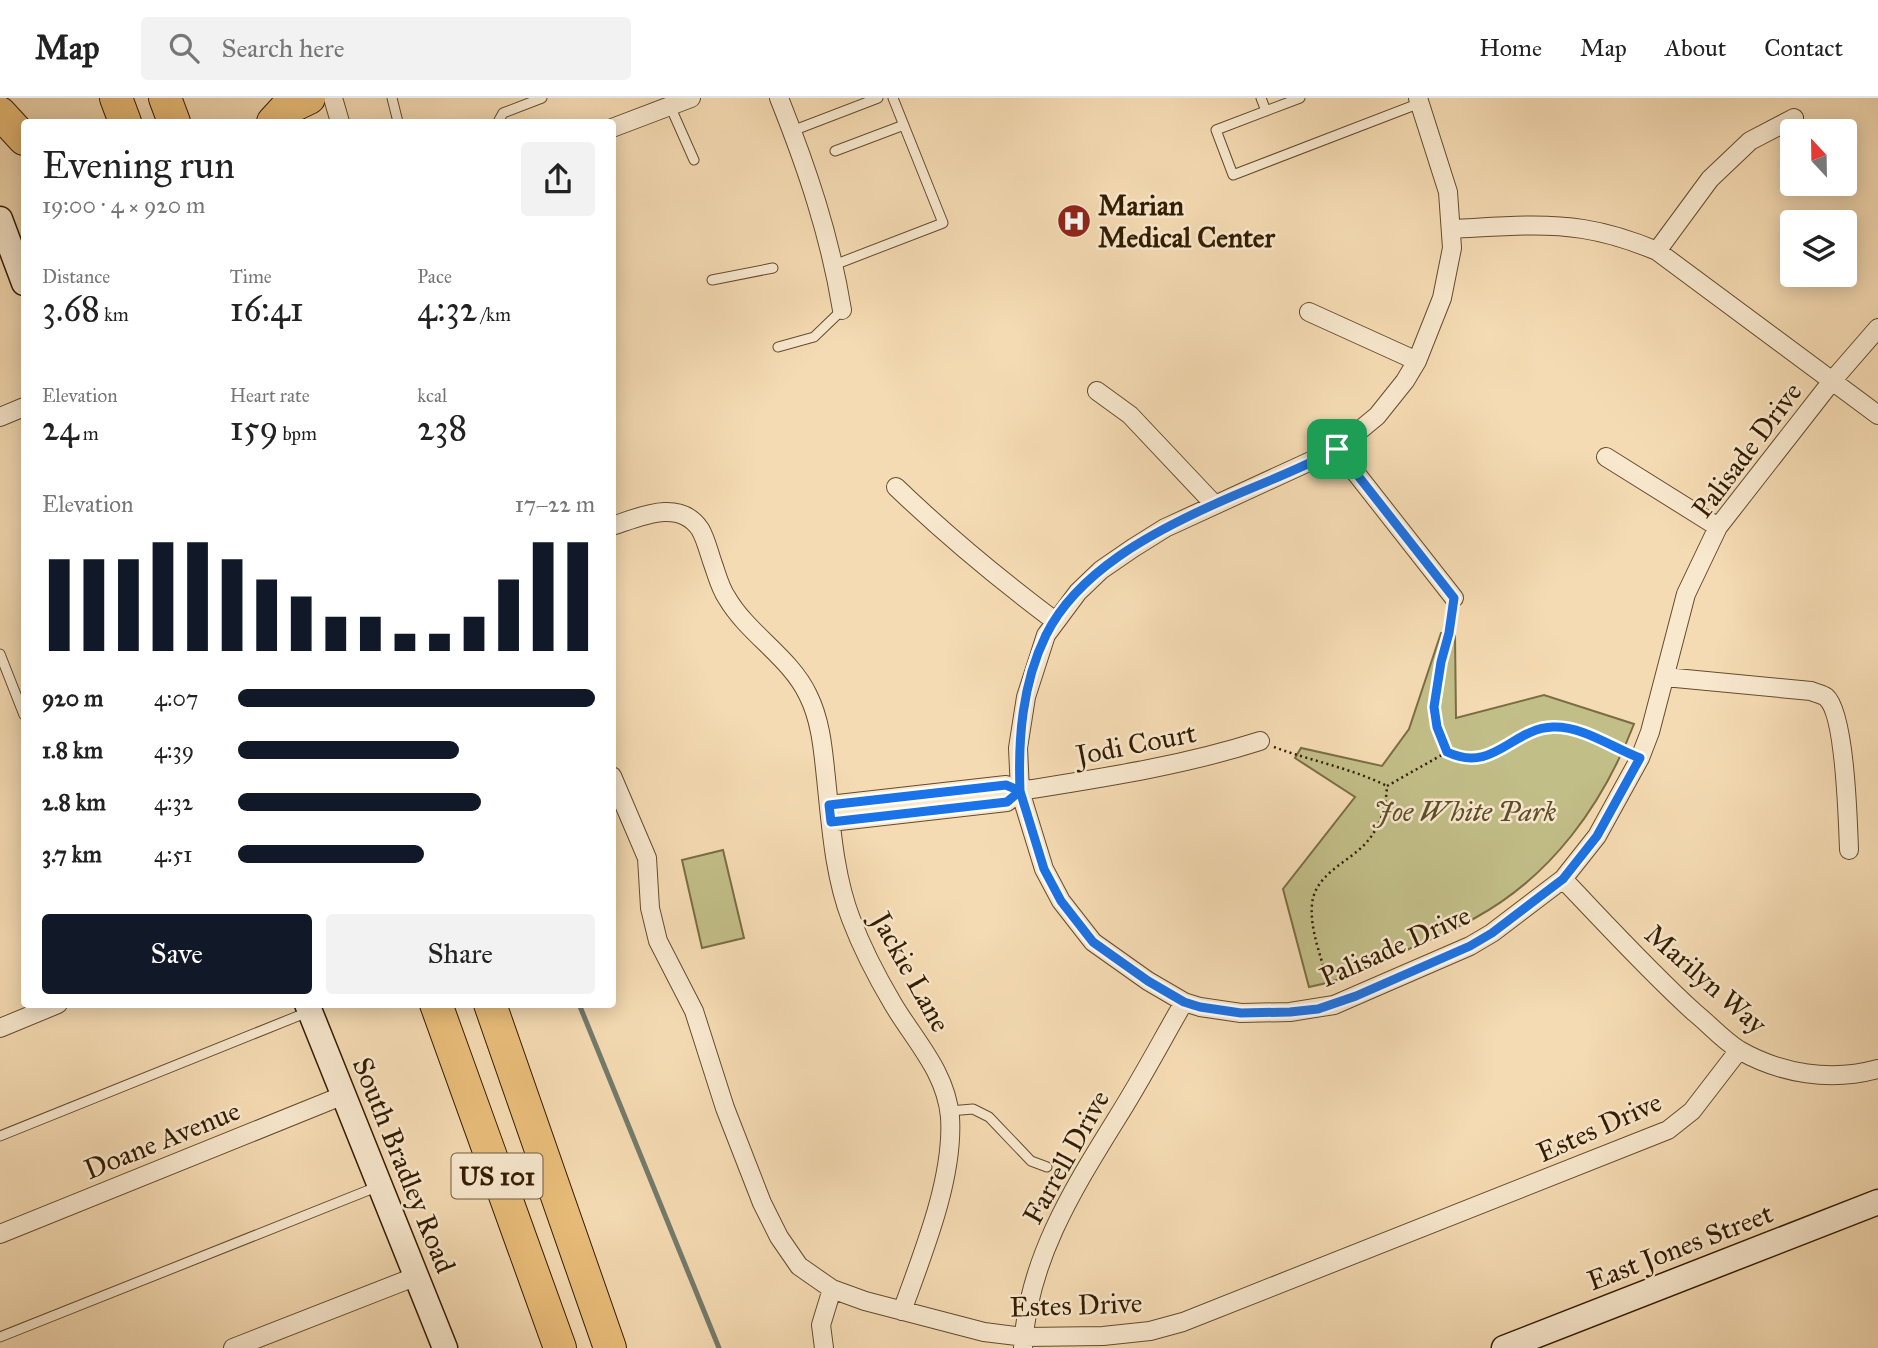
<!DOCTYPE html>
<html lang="en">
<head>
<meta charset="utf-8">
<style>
  body { margin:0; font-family:"IM FELL Great Primer",serif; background:#f2f2f2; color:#222; height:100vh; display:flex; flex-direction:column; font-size:26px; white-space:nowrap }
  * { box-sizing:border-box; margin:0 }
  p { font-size:23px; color:#767676 }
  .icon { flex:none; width:38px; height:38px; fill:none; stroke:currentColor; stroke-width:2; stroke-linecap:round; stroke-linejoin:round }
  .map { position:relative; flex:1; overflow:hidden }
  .drawer { position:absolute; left:21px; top:21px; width:595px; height:889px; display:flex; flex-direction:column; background:#fff; border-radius:7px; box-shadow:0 4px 18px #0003 }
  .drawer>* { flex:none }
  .needle { width:46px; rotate:338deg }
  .tools { position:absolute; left:1780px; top:21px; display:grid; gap:14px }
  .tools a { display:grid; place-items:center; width:77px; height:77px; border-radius:7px; background:#fff; box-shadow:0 4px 18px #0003; font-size:35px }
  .pin { position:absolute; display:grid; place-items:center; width:60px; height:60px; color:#fff; margin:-30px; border-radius:14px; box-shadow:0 4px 10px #0006 }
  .round { display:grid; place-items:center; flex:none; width:74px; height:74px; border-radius:7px; background:#f2f2f2 }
  .overview { display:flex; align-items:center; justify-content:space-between; height:119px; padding:0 21px }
  h1 { font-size:38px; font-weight:600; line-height:52px }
  .stats { display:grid; grid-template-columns:repeat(3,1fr); gap:10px; height:119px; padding:7px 21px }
  .stats div { display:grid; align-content:center }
  .stats b { font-size:35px; font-weight:600 }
  .stats small { font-size:19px; font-weight:400 }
  .stats p { font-size:19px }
  .chart { height:196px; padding:14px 21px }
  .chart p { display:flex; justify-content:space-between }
  .chart svg { width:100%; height:126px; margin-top:7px; stroke:#111827; stroke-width:6 }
  .cta { display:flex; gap:14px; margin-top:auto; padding:14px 21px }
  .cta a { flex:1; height:80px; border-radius:7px; background:#111827; color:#fff; font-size:28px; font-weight:600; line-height:80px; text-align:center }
  .cta a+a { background:#f2f2f2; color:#222 }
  ul { padding:0 21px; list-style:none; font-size:23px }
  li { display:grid; grid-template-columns:112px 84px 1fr; align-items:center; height:52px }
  li i { height:18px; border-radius:9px; background:#111827 }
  header { display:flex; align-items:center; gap:42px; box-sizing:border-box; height:98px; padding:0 35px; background:#fff; border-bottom:2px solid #e0e0e0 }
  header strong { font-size:33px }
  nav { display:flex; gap:38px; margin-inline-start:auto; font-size:24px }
  .search { width:490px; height:63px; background:#f2f2f2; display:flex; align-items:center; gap:18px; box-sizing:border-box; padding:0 24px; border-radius:7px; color:#767676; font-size:26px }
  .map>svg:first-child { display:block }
  .park { fill:#c2be88; stroke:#7a6d44; stroke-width:2 }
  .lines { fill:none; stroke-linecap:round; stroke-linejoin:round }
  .stream { stroke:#737b6b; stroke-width:5 }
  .lane-casing { stroke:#644c2d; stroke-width:11 }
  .street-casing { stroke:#644c2d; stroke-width:20 }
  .secondary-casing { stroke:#331c00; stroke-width:27 }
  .highway-casing { stroke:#331c00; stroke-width:34 }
  .path { stroke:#331c00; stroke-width:2.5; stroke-dasharray:2 3.5; stroke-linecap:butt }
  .lane { stroke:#f8e8ce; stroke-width:9 }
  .street { stroke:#f8e8ce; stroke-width:18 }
  .secondary { stroke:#f8e8ce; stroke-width:24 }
  .highway { stroke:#eabe7a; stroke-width:32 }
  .route-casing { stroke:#fff; stroke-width:14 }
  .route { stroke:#1a73e8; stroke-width:9 }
  .labels { text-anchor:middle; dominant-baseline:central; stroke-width:5; stroke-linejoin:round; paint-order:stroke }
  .shield { fill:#f8e8ce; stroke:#6e593e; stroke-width:2 }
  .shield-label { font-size:26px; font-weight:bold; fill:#331c00 }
  .poi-label { font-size:28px; font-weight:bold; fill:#331c00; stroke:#f8e8ce; text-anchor:start }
  .street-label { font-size:28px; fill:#331c00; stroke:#f8e8ce }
  .park-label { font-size:28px; font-style:italic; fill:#5e4d29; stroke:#f8e8ce }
</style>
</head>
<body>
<header>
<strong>Map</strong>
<div class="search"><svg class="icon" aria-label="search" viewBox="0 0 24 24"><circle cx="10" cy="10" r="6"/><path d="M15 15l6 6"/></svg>Search here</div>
<nav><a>Home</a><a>Map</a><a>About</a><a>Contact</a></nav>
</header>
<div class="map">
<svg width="1878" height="1250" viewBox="0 0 1878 1250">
  <rect width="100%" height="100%" fill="#f5dbb3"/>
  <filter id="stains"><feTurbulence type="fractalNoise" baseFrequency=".00286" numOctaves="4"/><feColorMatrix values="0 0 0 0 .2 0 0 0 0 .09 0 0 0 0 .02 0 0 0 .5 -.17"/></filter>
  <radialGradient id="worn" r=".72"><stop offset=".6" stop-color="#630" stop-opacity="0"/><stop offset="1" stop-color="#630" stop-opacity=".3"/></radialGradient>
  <path class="park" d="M1441,535L1455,537L1456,620L1544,597L1634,626C1603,706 1552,778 1475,820C1455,831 1434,840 1413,849C1379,866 1346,882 1309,889L1283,791L1355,699L1295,660L1301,650L1382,668L1409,631Z
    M723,752L744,840L702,850L682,762Z"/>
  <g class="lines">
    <path class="stream" d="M579,906L719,1250"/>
    <g class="lane-casing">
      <path id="lane" d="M392,0L398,24
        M1261,0L1266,13
        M1300,0L1216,32L1233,77L1420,5
        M670,8L694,62
        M498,24L503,15L542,0
        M792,33L878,0
        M835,53L904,27
        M834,167L943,125L893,0
        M712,182L773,170
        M778,249L814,239L842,212
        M0,556L24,617
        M949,1013L973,1011L989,1019L1031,1063L1047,1069
        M0,1038L308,914
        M0,1239L379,1088"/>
    </g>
    <g class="street-casing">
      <path id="street" d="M333,0L340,24
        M779,0C807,70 830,138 842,212
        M1418,0L1448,94L1452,150L1442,200L1417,263L1405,283L1377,318L1337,351L1165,430L1133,450L1101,472L1078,494L1046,537L1026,599L1018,650L1020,693L1044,771L1061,803L1093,844L1148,883L1184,904L1200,909L1241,915L1290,914L1334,907L1470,848L1492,835L1563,781L1597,738L1640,660L1650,634L1686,496L1718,429L1832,283L1878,230
        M612,30L691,0
        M1452,131C1495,129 1541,124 1583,131C1609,135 1633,143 1657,153L1878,317
        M1657,153L1710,81L1750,43L1794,20
        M1309,214L1417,263
        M1097,293L1130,317L1214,406
        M0,319L24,309
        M1337,351L1454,500
        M1606,359L1718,429
        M896,389C946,437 999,481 1055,523
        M612,428C640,419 679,400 700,431C706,441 709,455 713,466C717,477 720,490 727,500C748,536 790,559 808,597C821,623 823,652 826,680C831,727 834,777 851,821C862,850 877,879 893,906C915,943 946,974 950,1019C954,1080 923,1155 902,1213
        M1665,579L1811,593C1815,595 1822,596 1826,599C1845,615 1848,724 1849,752
        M612,678L647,760L650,810L658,843L694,913L725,1010L762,1105L779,1139L799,1168L832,1191L865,1203L984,1234L1024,1239L1103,1238L1150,1233L1183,1224L1668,1032L1692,1013L1739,952
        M829,707L1006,687L1020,693
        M831,724L1007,704L1020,693C1101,680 1182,668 1260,643
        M1563,781C1606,826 1648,872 1694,914C1709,926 1723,942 1739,952C1781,976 1831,984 1878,971
        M0,930L58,906
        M0,1136L344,997
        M233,1250L417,1178
        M824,1250L821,1227L832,1191
        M1023,1250C1027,1164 1073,1091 1117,1020C1141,982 1162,942 1184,904"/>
    </g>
    <g class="secondary-casing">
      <path id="secondary" d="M0,121L24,185
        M307,906L445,1250
        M1504,1250L1878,1104"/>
    </g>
    <g class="highway-casing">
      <path id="highway" d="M116,0L125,24
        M165,0L174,24
        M0,15L24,41
        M273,24L284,12L309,0
        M436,906L560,1250
        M490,906L610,1250"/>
    </g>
    <path class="path" d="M1452,517C1448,550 1431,583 1435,616C1436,629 1442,642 1447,654C1493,676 1512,630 1553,629C1579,628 1601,645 1625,654
      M1274,649C1311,663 1351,670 1387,688
      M1387,688L1447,654
      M1329,889C1323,862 1307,828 1313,800C1320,774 1348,764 1365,746C1380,730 1386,710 1387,688"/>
    <use href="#lane" class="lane"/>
    <use href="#street" class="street"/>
    <use href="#secondary" class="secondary"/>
    <use href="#highway" class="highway"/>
  </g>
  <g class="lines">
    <g class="route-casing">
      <path id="route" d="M1337,351C1298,373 1256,387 1215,406C1153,434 1078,473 1046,537C1022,586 1018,641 1020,693L1007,704L831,724L829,707L1006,687L1020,693L1044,771L1061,803L1093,844L1148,883L1184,904L1200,909L1241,915L1290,914L1318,911L1356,898L1470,848L1492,835L1563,781L1597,738L1640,660C1613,650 1583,628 1553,629C1512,630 1494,676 1447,654L1437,629L1434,609L1441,564L1449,535L1454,500L1337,351"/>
    </g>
    <use href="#route" class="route"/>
  </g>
  <defs>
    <g id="hospital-disc" transform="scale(1.75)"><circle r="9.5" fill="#8f2418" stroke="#f8e8ce"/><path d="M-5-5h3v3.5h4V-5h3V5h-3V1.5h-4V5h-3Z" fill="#fff"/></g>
  </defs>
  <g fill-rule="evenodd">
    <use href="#hospital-disc" x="1074" y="123"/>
  </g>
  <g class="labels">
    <rect class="shield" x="451.5" y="1055.5" width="91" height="45" rx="5"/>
    <g class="shield-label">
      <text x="497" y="1078">US 101</text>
    </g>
    <g class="poi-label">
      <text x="1098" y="107">Marian<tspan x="1098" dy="32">Medical Center</tspan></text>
    </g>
    <g class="street-label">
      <text transform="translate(1747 352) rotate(-53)">Palisade Drive</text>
      <text transform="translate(1136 646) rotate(-11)">Jodi Court</text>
      <text transform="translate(1395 848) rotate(-24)">Palisade Drive</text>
      <text transform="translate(911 874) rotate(61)">Jackie Lane</text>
      <text transform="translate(1706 881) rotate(41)">Marilyn Way</text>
      <text transform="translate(1599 1029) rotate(-24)">Estes Drive</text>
      <text transform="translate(162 1042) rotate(-22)">Doane Avenue</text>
      <text transform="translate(1066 1059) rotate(-61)">Farrell Drive</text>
      <text transform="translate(404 1067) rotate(68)">South Bradley Road</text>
      <text transform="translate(1680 1149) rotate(-21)">East Jones Street</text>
      <text transform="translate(1076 1207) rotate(-2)">Estes Drive</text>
    </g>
    <g class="park-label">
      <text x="1465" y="713">Joe White Park</text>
    </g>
  </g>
  <rect width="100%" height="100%" filter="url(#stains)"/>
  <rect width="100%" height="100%" fill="url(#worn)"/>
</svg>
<div class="tools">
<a><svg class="needle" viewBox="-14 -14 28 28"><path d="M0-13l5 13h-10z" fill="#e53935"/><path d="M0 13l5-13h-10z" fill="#767676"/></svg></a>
<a><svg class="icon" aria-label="layers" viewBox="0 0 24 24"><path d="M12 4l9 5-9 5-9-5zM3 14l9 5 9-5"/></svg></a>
</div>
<div class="pin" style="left:1337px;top:351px;background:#1e9e55"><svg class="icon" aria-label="arrive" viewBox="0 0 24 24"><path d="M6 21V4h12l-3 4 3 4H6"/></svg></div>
<section class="drawer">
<div class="overview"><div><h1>Evening run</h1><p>19:00 · 4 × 920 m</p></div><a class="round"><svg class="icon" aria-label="share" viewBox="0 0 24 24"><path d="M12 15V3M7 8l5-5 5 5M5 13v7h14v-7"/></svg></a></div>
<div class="stats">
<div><p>Distance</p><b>3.68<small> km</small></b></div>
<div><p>Time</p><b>16:41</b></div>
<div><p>Pace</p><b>4:32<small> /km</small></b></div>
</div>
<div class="stats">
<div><p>Elevation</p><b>24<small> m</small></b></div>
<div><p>Heart rate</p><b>159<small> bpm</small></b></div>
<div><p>kcal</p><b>238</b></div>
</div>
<div class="chart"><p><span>Elevation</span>17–22 m</p>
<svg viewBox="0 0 160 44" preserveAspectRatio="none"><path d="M5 44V12M15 44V12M25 44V12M35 44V6M45 44V6M55 44V12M65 44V19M75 44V25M85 44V32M95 44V32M105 44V38M115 44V38M125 44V32M135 44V19M145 44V6M155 44V6"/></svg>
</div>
<ul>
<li><b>920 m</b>4:07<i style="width:100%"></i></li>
<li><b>1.8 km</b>4:39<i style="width:62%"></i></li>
<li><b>2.8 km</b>4:32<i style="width:68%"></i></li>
<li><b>3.7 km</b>4:51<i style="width:52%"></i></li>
</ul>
<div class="cta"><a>Save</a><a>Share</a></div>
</section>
</div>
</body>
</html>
